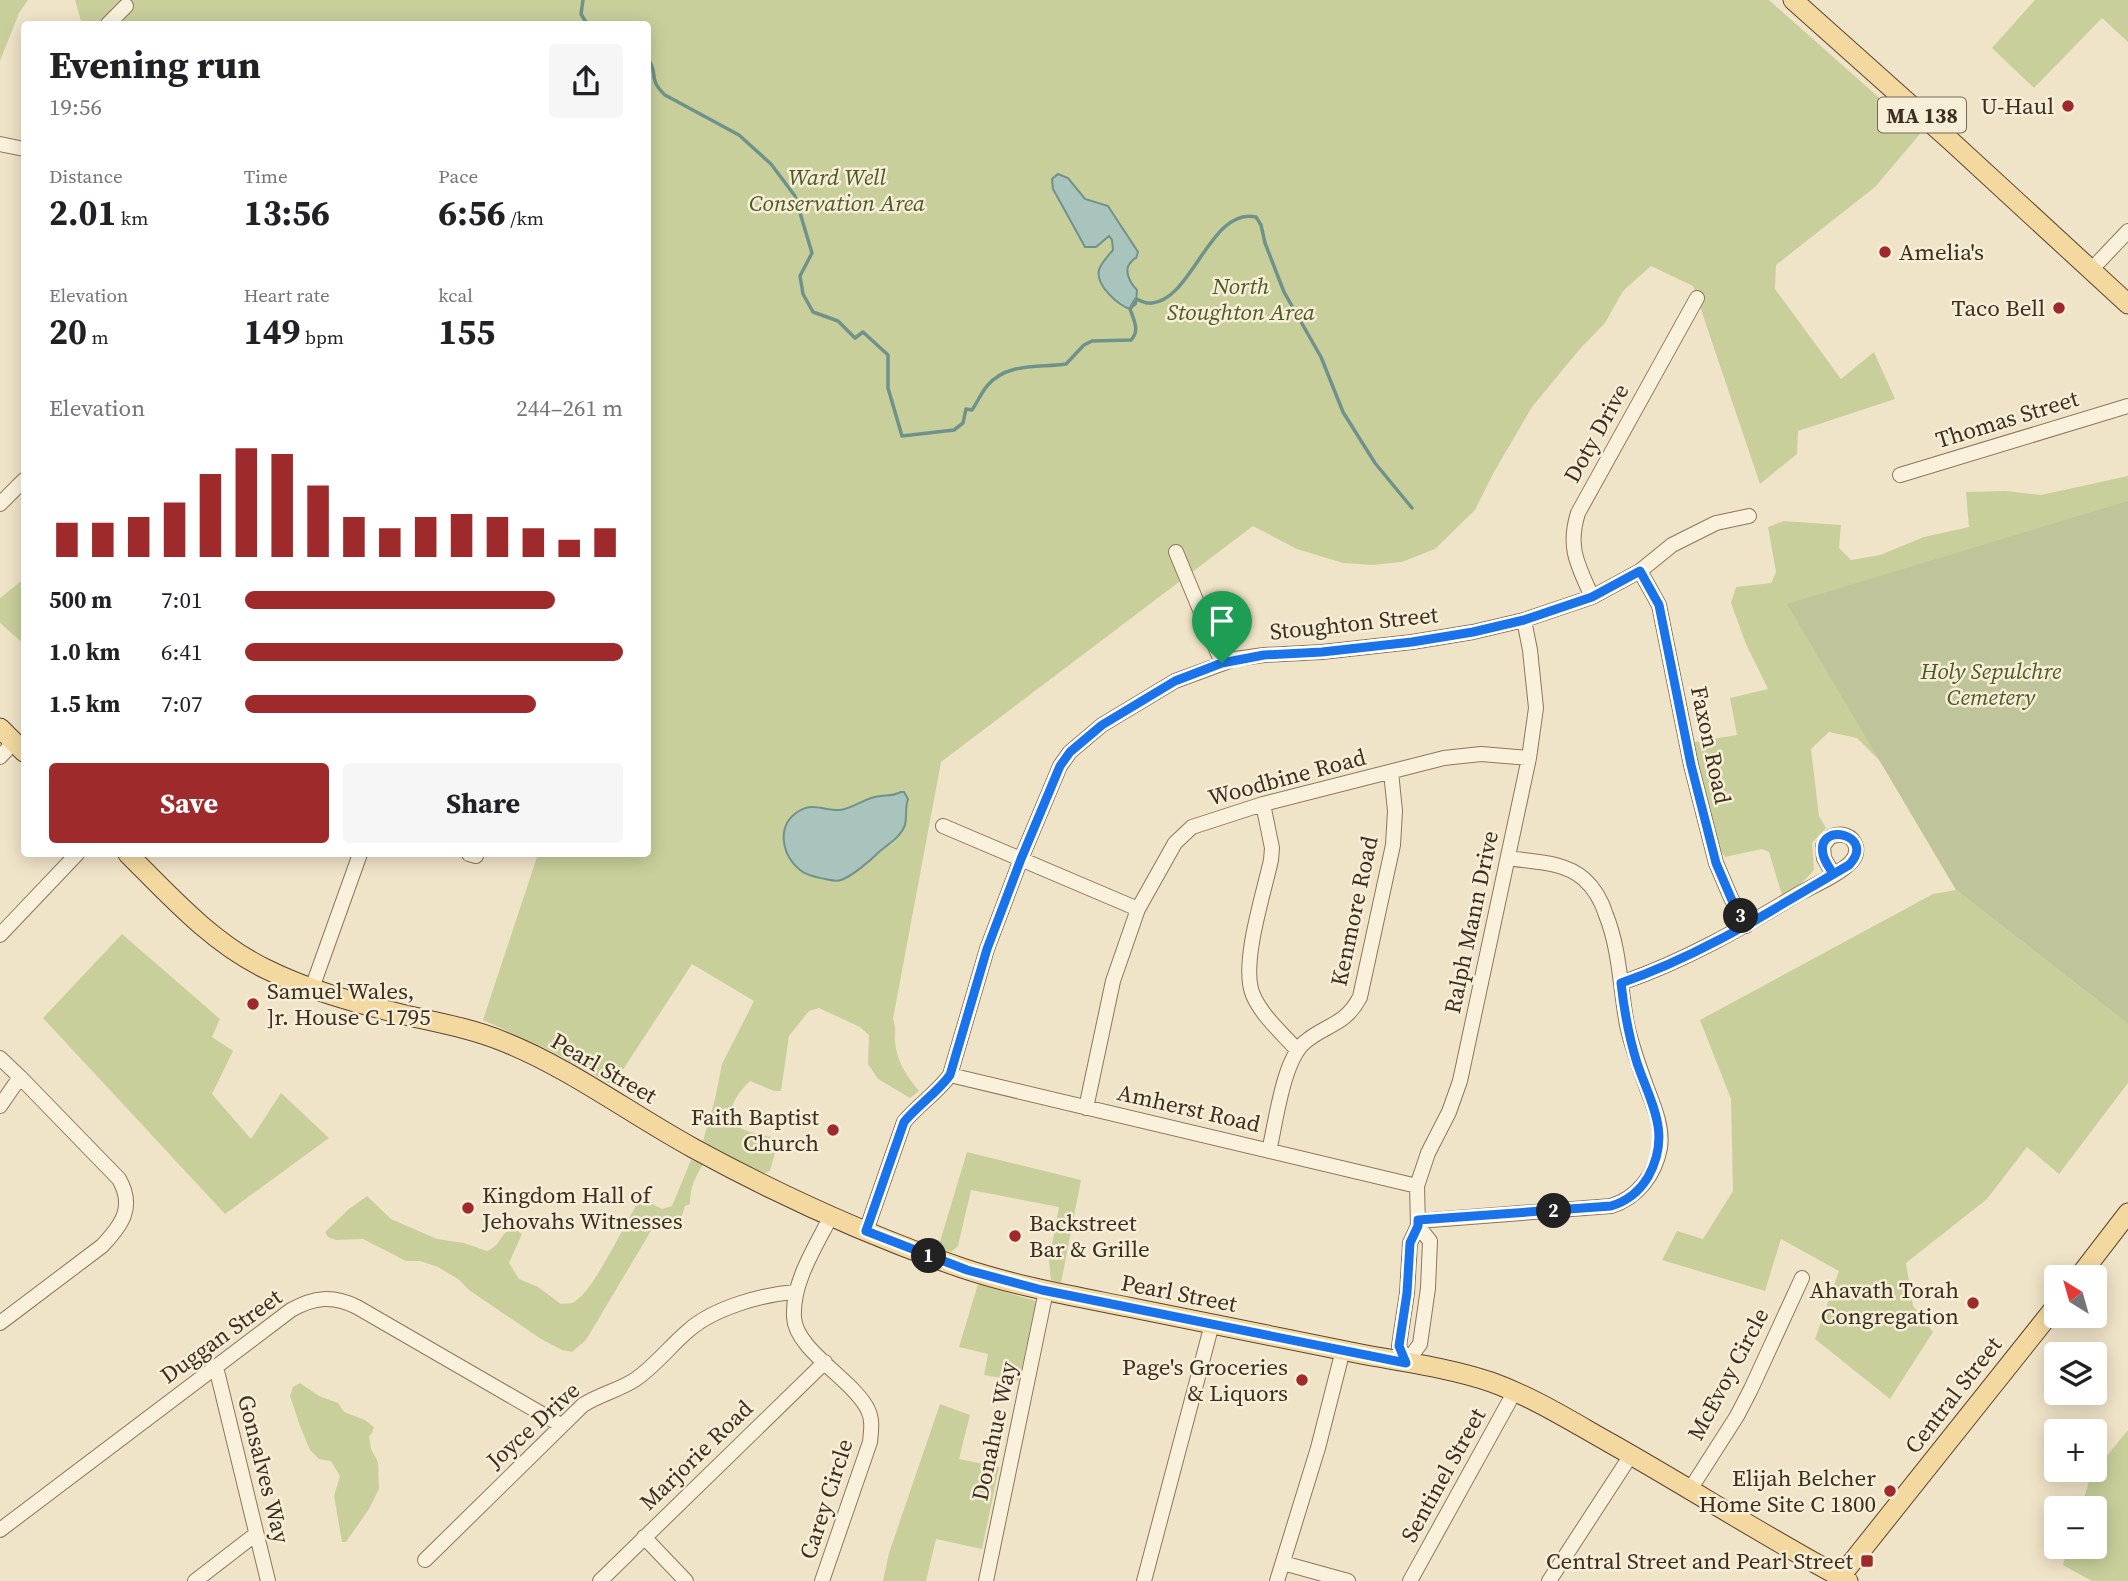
<!DOCTYPE html>
<html lang="en">
<head>
<meta charset="utf-8">
<style>
  body { margin:0; font-family:"Source Serif 4",serif; background:#f6f6f6; color:#202124; height:100vh; display:flex; flex-direction:column; font-size:26px; white-space:nowrap }
  * { box-sizing:border-box; margin:0 }
  p { font-size:23px; color:#757577 }
  .icon { flex:none; width:38px; height:38px; fill:none; stroke:currentColor; stroke-width:2; stroke-linecap:round; stroke-linejoin:round }
  .map { position:relative; flex:1; overflow:hidden }
  .panel { position:absolute; left:21px; top:21px; width:630px; height:836px; display:flex; flex-direction:column; background:#fff; border-radius:7px; box-shadow:0 4px 18px #0003 }
  .panel>* { flex:none }
  .needle { width:46px; rotate:323deg }
  .fabs { position:absolute; left:2044px; top:1265px; display:grid; gap:14px }
  .fabs a { display:grid; place-items:center; width:63px; height:63px; border-radius:7px; background:#fff; box-shadow:0 4px 18px #0003; font-size:35px }
  .pin { position:absolute; display:grid; place-items:center; width:60px; height:60px; color:#fff; margin:-72px -30px; border-radius:50% 50% 50% 0; rotate:-45deg; box-shadow:0 0 7px #0007 }
  .pin .icon { rotate:45deg }
  .km { position:absolute; width:35px; height:35px; margin:-18px; border-radius:50%; background:#222; color:#fff; font-size:19px; line-height:35px; text-align:center }
  .round { display:grid; place-items:center; flex:none; width:74px; height:74px; border-radius:7px; background:#f6f6f6 }
  .head { display:flex; align-items:center; justify-content:space-between; height:119px; padding:0 28px }
  h1 { font-size:38px; font-weight:700; line-height:52px }
  .metrics { display:grid; grid-template-columns:repeat(3,1fr); gap:10px; height:119px; padding:7px 28px }
  .metrics div { display:grid; align-content:center }
  .metrics b { font-size:35px; font-weight:700 }
  .metrics small { font-size:19px; font-weight:400 }
  .metrics p { font-size:19px }
  .chart { height:196px; padding:14px 28px }
  .chart p { display:flex; justify-content:space-between }
  .chart svg { width:100%; height:126px; margin-top:7px; stroke:#9e2a2b; stroke-width:6 }
  .cta { display:flex; gap:14px; margin-top:auto; padding:14px 28px }
  .cta a { flex:1; height:80px; border-radius:7px; background:#9e2a2b; color:#fff; font-size:28px; font-weight:700; line-height:80px; text-align:center }
  .cta a+a { background:#f6f6f6; color:#202124 }
  ul { padding:0 28px; list-style:none; font-size:23px }
  li { display:grid; grid-template-columns:112px 84px 1fr; align-items:center; height:52px }
  li i { height:18px; border-radius:9px; background:#9e2a2b }
  .map>svg:first-child { display:block }
  .green { fill:#c9cf9b }
  .cemetery { fill:#bfc49a }
  .water { fill:#a9c4bc; stroke:#6f938a; stroke-width:2 }
  .lines { fill:none; stroke-linecap:round; stroke-linejoin:round }
  .stream { stroke:#6f938a; stroke-width:3.5 }
  .minor-casing { stroke:#8d765c; stroke-width:16 }
  .major-casing { stroke:#5b4430; stroke-width:21 }
  .minor { stroke:#faf1dc; stroke-width:14 }
  .major { stroke:#f3d9a0; stroke-width:19 }
  .route-casing { stroke:#fff; stroke-width:14 }
  .route { stroke:#1a73e8; stroke-width:9 }
  .poi-dot { fill:#9e2a2b; stroke:#f7eed8; stroke-width:2.5 }
  .labels { text-anchor:middle; dominant-baseline:central; stroke-width:5; stroke-linejoin:round; paint-order:stroke }
  .shield { fill:#f7eed8; stroke:#756857; stroke-width:2 }
  .shield-label { font-size:21px; font-weight:bold; fill:#3d2e20 }
  .poi-label { font-size:23px; fill:#3d2e20; stroke:#f7eed8; text-anchor:end }
  .park-label { font-size:23px; font-style:italic; fill:#4d5a26; stroke:#f7eed8 }
  .street-label { font-size:23px; fill:#3d2e20; stroke:#f7eed8 }
</style>
</head>
<body>
<div class="map">
<svg width="2128" height="1581" viewBox="0 0 2128 1581">
  <rect width="100%" height="100%" fill="#f0e4c8"/>
  <path class="green" d="M0,0H28L19,13L0,61Z
    M75,0H1769L1920,134L1875,187L1776,265L1775,289L1841,379L1874,352L1895,399L1798,431L1797,454L1760,484L1693,286L1651,266L1623,291L1605,323L1579,350L1532,407L1494,472L1475,510L1435,549L1402,562L1372,565L1343,563L1297,549L1253,526L941,762L893,1019C896,1027 895,1033 895,1041C896,1060 907,1077 919,1091L910,1098L878,1079L868,1064L869,1035L860,1027L819,1008L809,1011L789,1036L781,1091H774L750,1081C738,1092 728,1107 730,1124L750,1132L779,1139L770,1171L765,1173L758,1171L703,1141L715,1099L722,1064L754,1001L692,964L613,1085L551,1051L483,1020L538,854H648V24H82Z
    M2035,0H2128V42L2102,18L2034,88L1992,48Z
    M2128,476V652L1888,769L1857,738L1829,732L1811,749L1819,816L1826,828L1812,843L1814,870L1801,884L1782,895L1769,852L1762,849L1725,857L1718,848L1699,776L1694,742L1737,735L1730,698L1768,689L1746,644L1731,603L1736,587L1771,583L1776,572L1768,527L1784,521L1841,525L1839,548L1851,560L1880,555L1924,537L1969,527L1966,492L2006,491L2041,495Z
    M24,579V644L0,623V598Z
    M1956,890L2128,1024V1083L2059,1174L2027,1147L1987,1199L1906,1263L1913,1306L1933,1332L1890,1399L1815,1339L1839,1271L1781,1239L1765,1291L1662,1260L1677,1231L1703,1239L1733,1191L1731,1099L1700,1020L1933,894Z
    M122,934L220,1019L212,1037L233,1051L212,1094L251,1139L281,1093L329,1138L225,1214L43,1018Z
    M967,1152L1081,1180L1061,1283L1051,1280L1049,1261L1059,1207L971,1190L958,1246L951,1252L938,1248Z
    M691,1160L704,1163C695,1177 690,1187 690,1204L685,1206L679,1225L675,1229L664,1224H655L586,1340L572,1352L562,1350L541,1339L469,1290L458,1279L438,1267L420,1261H406L363,1239L336,1240L328,1237L325,1232L349,1209L367,1196L391,1219L437,1239L464,1243L487,1251C503,1244 498,1234 513,1228L522,1234L509,1263L519,1279L538,1287L561,1304C565,1303 568,1304 572,1303C593,1295 626,1219 641,1198L662,1209L672,1206Z
    M978,1284L1036,1301L1019,1381L984,1375L988,1354L959,1347Z
    M300,1383L319,1396L338,1403L344,1412L365,1420L374,1427L372,1433L369,1436L371,1449L378,1462L379,1489L369,1509L346,1542H342L334,1496L340,1476L331,1461L319,1459L310,1450L300,1426L290,1396L293,1387Z
    M940,1404L970,1415L959,1459L999,1467L982,1549L936,1539L926,1581H883L889,1553Z
    M2128,1430V1581H2092L2063,1565L2068,1547H2095V1508H2081L2091,1475Z"/>
  <path class="cemetery" d="M2128,501V1024L1956,890L1787,604Z"/>
  <path class="water" d="M1058,174L1068,178L1085,199L1108,206L1138,252C1134,264 1139,253 1131,262C1123,270 1130,283 1137,290L1136,304L1130,309C1118,305 1095,285 1099,270C1101,263 1108,256 1113,250L1112,240L1109,236L1096,247H1085L1053,189L1052,179Z
    M901,792H904L908,799C905,807 907,816 905,825C901,837 888,844 879,852C871,860 851,877 841,880C836,882 830,880 825,879C816,877 807,876 800,870C781,854 776,825 799,811C813,802 825,811 840,810C854,808 866,797 880,796C888,795 893,796 901,792Z"/>
  <g class="lines">
    <path class="stream" d="M583,0L581,14L587,24
      M648,59C659,74 647,78 665,95L739,135L771,164L795,196L812,253L800,276L803,294L813,312L838,321L855,338L863,332L888,355V388L902,436L954,430L963,423L966,409L972,410C977,403 981,393 987,386C1007,362 1039,368 1066,364L1084,345L1092,341L1131,340C1140,331 1134,320 1130,309L1136,299C1142,301 1146,304 1152,303C1192,300 1211,206 1256,217L1261,225L1265,243L1284,292L1321,357L1343,412L1375,463L1412,508"/>
    <g class="minor-casing">
      <path id="minor" d="M108,24L126,6
        M0,144L24,149
        M2091,270L2128,231
        M1900,475L2128,406
        M0,504L24,480
        M1176,552L1222,663
        M1640,571L1659,605L1691,765L1716,863L1731,898L1746,926
        M1592,597C1578,565 1567,548 1578,513L1697,298
        M0,757L15,741
        M1263,804L1272,848L1271,860C1264,893 1240,965 1253,995C1262,1016 1282,1033 1297,1050
        M943,826L1138,909
        M469,854L476,856
        M0,935L77,854
        M1621,983C1685,961 1742,928 1800,893C1815,885 1840,874 1851,862C1855,858 1857,853 1856,847C1853,835 1841,832 1830,837L1823,846L1824,858L1833,874
        M312,988L360,854
        M0,1058L20,1077
        M950,1075L1417,1186
        M0,1106L20,1077L119,1179C135,1207 122,1225 102,1246L0,1323
        M1086,1108L1113,981L1138,909L1175,843L1192,827L1263,804L1444,758L1481,754L1529,758
        M1269,1151C1276,1122 1283,1060 1305,1042C1326,1024 1345,1026 1360,997L1393,845L1395,811L1391,772
        M1418,1221L1611,1206C1637,1198 1655,1175 1660,1148C1663,1129 1655,1109 1648,1091C1640,1069 1632,1048 1627,1025C1620,988 1620,950 1606,915C1602,902 1594,888 1584,879C1564,861 1532,862 1508,858
        M866,1231L904,1122C918,1105 937,1093 950,1075L987,949L1021,859L1060,766L1070,752L1102,725L1175,681L1235,659L1264,655L1322,652L1412,642L1473,632L1524,620L1592,597L1640,571L1672,545L1716,523L1749,516
        M1406,1363L1399,1346L1407,1293L1410,1243L1418,1226L1417,1186L1428,1153L1449,1112L1460,1081L1529,758L1536,708L1530,650L1524,620
        M1406,1363L1420,1344L1428,1288L1430,1241L1418,1226
        M216,1367L268,1581
        M1691,1488L1737,1416L1751,1389L1802,1278
        M0,1530L291,1310C314,1297 333,1295 357,1307L561,1425
        M644,1537L686,1581
        M425,1560L583,1405C600,1394 620,1390 636,1379C656,1365 670,1346 689,1330C714,1308 763,1294 796,1292
        M1283,1563L1348,1581
        M195,1581L256,1534
        M600,1581L825,1362
        M822,1581L870,1442C871,1431 873,1420 868,1410C854,1380 795,1350 794,1317C792,1282 816,1246 831,1216
        M986,1581L1046,1291
        M1144,1581L1212,1324
        M1277,1581L1318,1448L1343,1350
        M1410,1581L1515,1391
        M1549,1581L1631,1455"/>
    </g>
    <g class="major-casing">
      <path id="major" d="M1793,0L1952,142L2128,304
        M0,728L24,752
        M128,854C170,896 212,943 266,969C308,990 356,1003 401,1014C435,1022 470,1028 502,1041C570,1068 629,1113 693,1148C779,1195 869,1236 962,1268C1016,1286 1073,1296 1128,1307C1206,1323 1284,1338 1361,1354C1404,1362 1450,1368 1491,1382C1533,1397 1571,1421 1610,1443C1690,1488 1767,1538 1848,1581
        M2078,1278L2128,1213
        M1837,1581L2056,1306"/>
    </g>
    <use href="#minor" class="minor"/>
    <use href="#major" class="major"/>
  </g>
  <g class="lines">
    <g class="route-casing">
      <path id="route" d="M1222,663L1175,681L1102,725L1070,752L1060,766L1021,859L987,949L950,1075C937,1093 918,1105 904,1122L866,1231L967,1270L1042,1290L1406,1363L1399,1346L1407,1293L1410,1243L1418,1226V1220L1611,1206C1628,1201 1639,1192 1648,1177C1672,1134 1651,1104 1637,1063C1629,1037 1624,1010 1621,983C1703,955 1775,908 1849,865C1878,835 1816,820 1823,854C1824,861 1830,868 1833,874L1746,926L1731,898L1716,863L1691,765L1659,605L1640,571L1592,597L1524,620L1473,632L1412,642L1322,652L1264,655L1222,663"/>
    </g>
    <use href="#route" class="route"/>
  </g>
  <g class="poi-dot">
    <circle cx="2068" cy="106" r="7"/>
    <circle cx="1885" cy="252" r="7"/>
    <circle cx="2059" cy="308" r="7"/>
    <circle cx="253" cy="1004" r="7"/>
    <circle cx="833" cy="1130" r="7"/>
    <circle cx="468" cy="1208" r="7"/>
    <circle cx="1015" cy="1236" r="7"/>
    <circle cx="1973" cy="1303" r="7"/>
    <circle cx="1302" cy="1380" r="7"/>
    <circle cx="1890" cy="1491" r="7"/>
    <rect x="1860" y="1554" width="14" height="14" rx="3.5"/>
  </g>
  <g class="labels">
    <rect class="shield" x="1878" y="97.5" width="88" height="35" rx="5"/>
    <g class="shield-label">
      <text x="1922" y="115">MA 138</text>
    </g>
    <g class="poi-label">
      <text x="2054" y="106">U-Haul</text>
      <text x="1899" y="252" text-anchor="start">Amelia's</text>
      <text x="2045" y="308">Taco Bell</text>
      <text x="267" y="991" text-anchor="start">Samuel Wales,<tspan x="267" dy="26">]r. House C 1795</tspan></text>
      <text x="819" y="1117">Faith Baptist<tspan x="819" dy="26">Church</tspan></text>
      <text x="482" y="1195" text-anchor="start">Kingdom Hall of<tspan x="482" dy="26">Jehovahs Witnesses</tspan></text>
      <text x="1029" y="1223" text-anchor="start">Backstreet<tspan x="1029" dy="26">Bar &amp; Grille</tspan></text>
      <text x="1959" y="1290">Ahavath Torah<tspan x="1959" dy="26">Congregation</tspan></text>
      <text x="1288" y="1367">Page's Groceries<tspan x="1288" dy="26">&amp; Liquors</tspan></text>
      <text x="1876" y="1478">Elijah Belcher<tspan x="1876" dy="26">Home Site C 1800</tspan></text>
      <text x="1853" y="1561">Central Street and Pearl Street</text>
    </g>
    <g class="park-label">
      <text x="837" y="177">Ward Well<tspan x="837" dy="26">Conservation Area</tspan></text>
      <text x="1241" y="286">North<tspan x="1241" dy="26">Stoughton Area</tspan></text>
      <text x="1991" y="671">Holy Sepulchre<tspan x="1991" dy="26">Cemetery</tspan></text>
    </g>
    <g class="street-label">
      <text transform="translate(2007 419) rotate(-17)">Thomas Street</text>
      <text transform="translate(1596 433) rotate(-61)">Doty Drive</text>
      <text transform="translate(1354 623) rotate(-6)">Stoughton Street</text>
      <text transform="translate(1711 745) rotate(78)">Faxon Road</text>
      <text transform="translate(1287 777) rotate(-15)">Woodbine Road</text>
      <text transform="translate(1354 911) rotate(-78)">Kenmore Road</text>
      <text transform="translate(1471 922) rotate(-78)">Ralph Mann Drive</text>
      <text transform="translate(604 1068) rotate(30)">Pearl Street</text>
      <text transform="translate(1189 1108) rotate(13)">Amherst Road</text>
      <text transform="translate(1179 1293) rotate(11)">Pearl Street</text>
      <text transform="translate(221 1336) rotate(-36)">Duggan Street</text>
      <text transform="translate(1728 1374) rotate(-62)">McEvoy Circle</text>
      <text transform="translate(1953 1395) rotate(-52)">Central Street</text>
      <text transform="translate(533 1425) rotate(-42)">Joyce Drive</text>
      <text transform="translate(994 1431) rotate(-78)">Donahue Way</text>
      <text transform="translate(696 1455) rotate(-44)">Marjorie Road</text>
      <text transform="translate(264 1469) rotate(76)">Gonsalves Way</text>
      <text transform="translate(1443 1475) rotate(-61)">Sentinel Street</text>
      <text transform="translate(826 1499) rotate(-72)">Carey Circle</text>
    </g>
  </g>
</svg>
<div class="fabs">
<a><svg class="needle" viewBox="-14 -14 28 28"><path d="M0-13l5 13h-10z" fill="#e53935"/><path d="M0 13l5-13h-10z" fill="#757577"/></svg></a>
<a><svg class="icon" aria-label="layers" viewBox="0 0 24 24"><path d="M12 4l9 5-9 5-9-5zM3 14l9 5 9-5"/></svg></a>
<a>+</a>
<a>−</a>
</div>
<div class="pin" style="left:1222px;top:663px;background:#1e9e55"><svg class="icon" aria-label="arrive" viewBox="0 0 24 24"><path d="M6 21V4h12l-3 4 3 4H6"/></svg></div>
<b class="km" style="left:929px;top:1256px">1</b>
<b class="km" style="left:1554px;top:1211px">2</b>
<b class="km" style="left:1741px;top:916px">3</b>
<section class="panel">
<div class="head"><div><h1>Evening run</h1><p>19:56</p></div><a class="round"><svg class="icon" aria-label="share" viewBox="0 0 24 24"><path d="M12 15V3M7 8l5-5 5 5M5 13v7h14v-7"/></svg></a></div>
<div class="metrics">
<div><p>Distance</p><b>2.01<small> km</small></b></div>
<div><p>Time</p><b>13:56</b></div>
<div><p>Pace</p><b>6:56<small> /km</small></b></div>
</div>
<div class="metrics">
<div><p>Elevation</p><b>20<small> m</small></b></div>
<div><p>Heart rate</p><b>149<small> bpm</small></b></div>
<div><p>kcal</p><b>155</b></div>
</div>
<div class="chart"><p><span>Elevation</span>244–261 m</p>
<svg viewBox="0 0 160 44" preserveAspectRatio="none"><path d="M5 44V32M15 44V32M25 44V30M35 44V25M45 44V15M55 44V6M65 44V8M75 44V19M85 44V30M95 44V34M105 44V30M115 44V29M125 44V30M135 44V34M145 44V38M155 44V34"/></svg>
</div>
<ul>
<li><b>500 m</b>7:01<i style="width:82%"></i></li>
<li><b>1.0 km</b>6:41<i style="width:100%"></i></li>
<li><b>1.5 km</b>7:07<i style="width:77%"></i></li>
</ul>
<div class="cta"><a>Save</a><a>Share</a></div>
</section>
</div>
</body>
</html>
